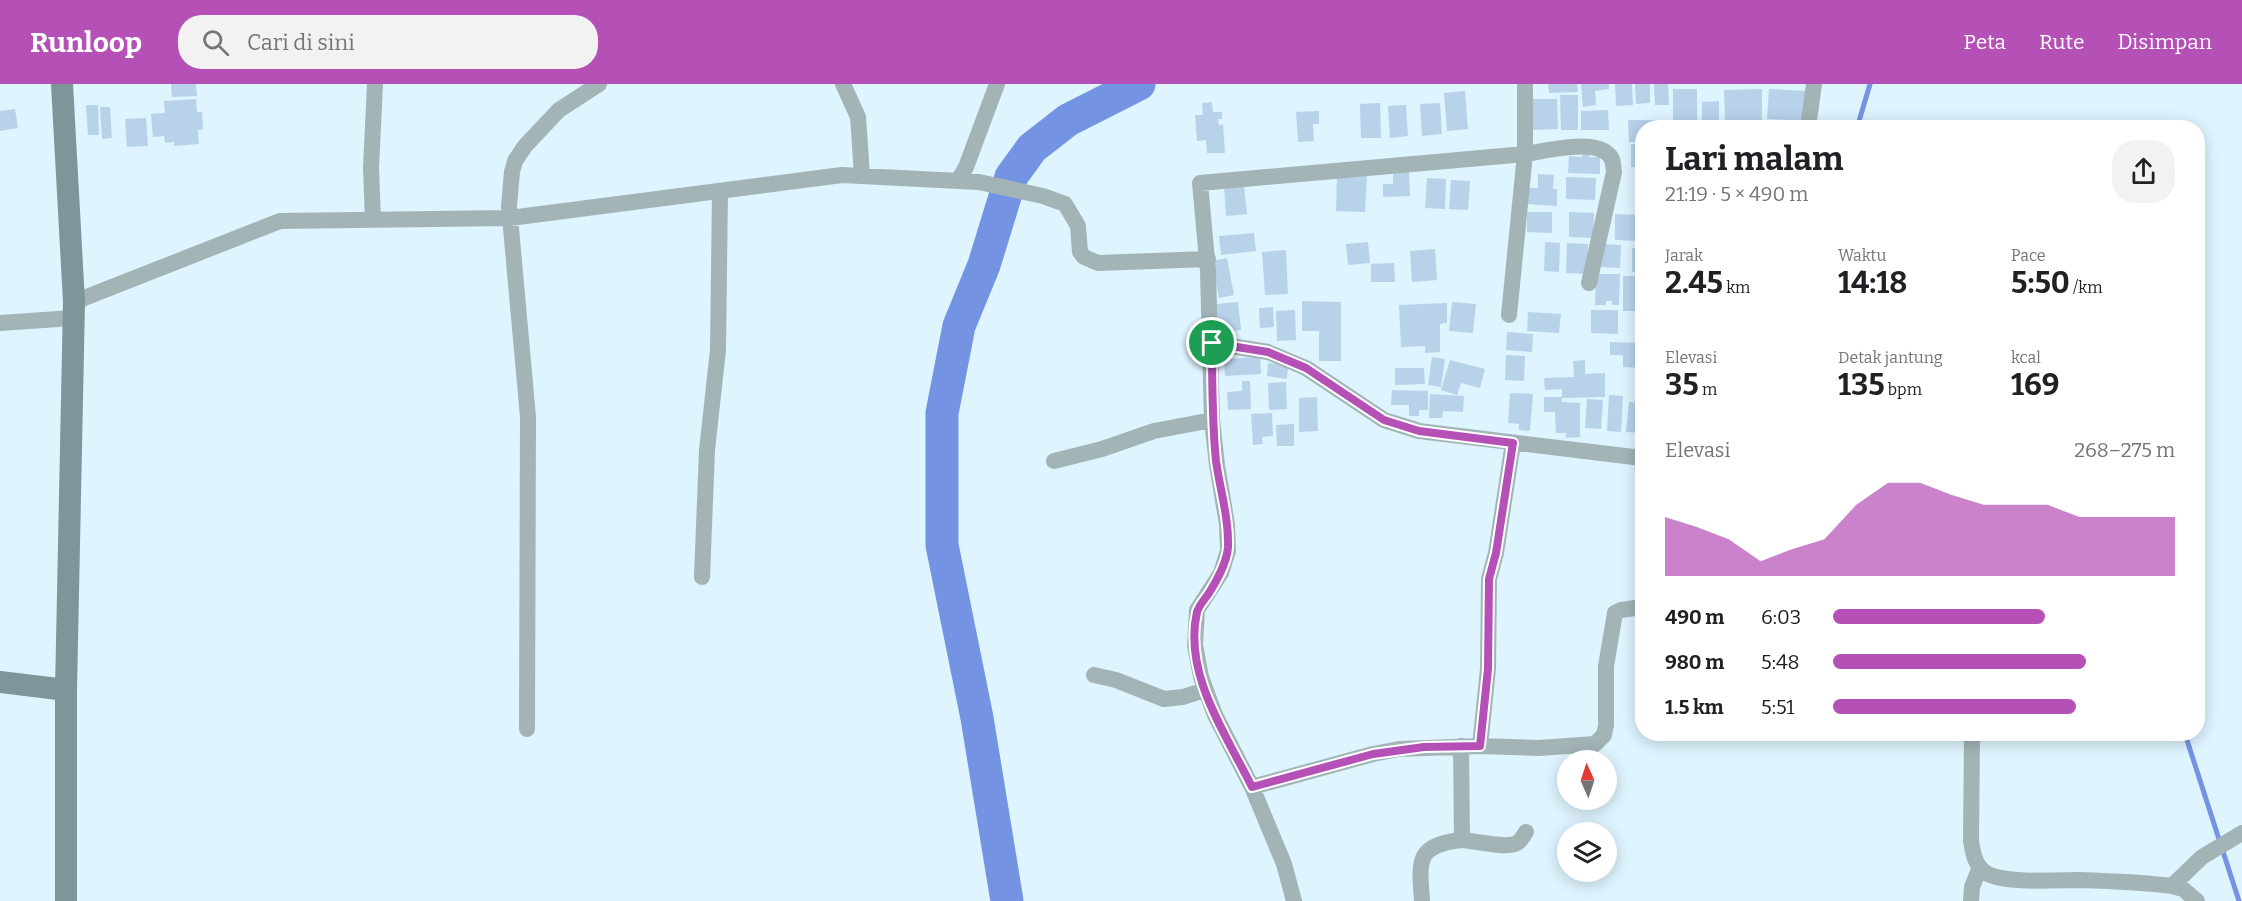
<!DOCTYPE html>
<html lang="id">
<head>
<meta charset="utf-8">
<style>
  body { margin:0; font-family:Bitter,serif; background:#f2f2f2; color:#202124; height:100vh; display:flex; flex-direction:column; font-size:22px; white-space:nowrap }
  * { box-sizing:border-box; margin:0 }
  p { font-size:20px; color:#757577 }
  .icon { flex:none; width:33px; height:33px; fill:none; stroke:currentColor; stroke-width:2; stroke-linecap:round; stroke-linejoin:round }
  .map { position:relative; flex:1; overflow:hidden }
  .details { position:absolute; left:1635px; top:36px; width:570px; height:621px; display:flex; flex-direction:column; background:#fff; border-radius:24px; box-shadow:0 3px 15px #0003 }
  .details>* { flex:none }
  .needle { width:39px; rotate:357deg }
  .tools { position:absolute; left:1557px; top:666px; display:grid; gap:12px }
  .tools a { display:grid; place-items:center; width:60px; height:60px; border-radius:50%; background:#fff; box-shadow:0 3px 15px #0003; font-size:30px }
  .pin { position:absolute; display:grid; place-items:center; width:51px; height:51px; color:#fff; margin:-26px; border:3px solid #fff; border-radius:50%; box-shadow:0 2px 6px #0007 }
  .round { display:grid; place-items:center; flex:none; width:63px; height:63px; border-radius:24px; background:#f2f2f2 }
  .overview { display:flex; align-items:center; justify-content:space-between; height:102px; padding:0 30px }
  h1 { font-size:33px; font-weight:700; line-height:45px }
  .figures { display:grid; grid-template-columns:repeat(3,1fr); gap:9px; height:102px; padding:6px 30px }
  .figures div { display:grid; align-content:center }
  .figures b { font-size:30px; font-weight:700 }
  .figures small { font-size:16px; font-weight:400 }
  .figures p { font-size:16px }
  .chart { height:168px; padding:12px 30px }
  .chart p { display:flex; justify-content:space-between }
  .chart svg { width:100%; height:108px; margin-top:6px; fill:#b450b6; opacity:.7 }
  ul { padding:0 30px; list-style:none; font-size:20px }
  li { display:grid; grid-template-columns:96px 72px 1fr; align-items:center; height:45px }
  li i { height:15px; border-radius:8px; background:#b450b6 }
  header { display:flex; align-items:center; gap:36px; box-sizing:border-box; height:84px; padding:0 30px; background:#b450b6; color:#fff }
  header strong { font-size:28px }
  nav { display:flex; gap:33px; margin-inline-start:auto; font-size:21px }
  .search { width:420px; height:54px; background:#f2f2f2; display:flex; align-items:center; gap:15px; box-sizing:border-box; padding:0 21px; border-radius:24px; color:#757577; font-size:22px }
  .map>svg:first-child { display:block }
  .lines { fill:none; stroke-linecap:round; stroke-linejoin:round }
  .stream { stroke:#7494e3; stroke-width:5 }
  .river { stroke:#7494e3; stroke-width:33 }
  .building { fill:#b8d2ea }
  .street { stroke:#a2b4b6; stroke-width:16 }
  .secondary { stroke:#7c9699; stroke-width:22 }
  .route-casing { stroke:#fff; stroke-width:12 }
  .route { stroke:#b450b6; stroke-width:8 }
</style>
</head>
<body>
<header>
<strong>Runloop</strong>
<div class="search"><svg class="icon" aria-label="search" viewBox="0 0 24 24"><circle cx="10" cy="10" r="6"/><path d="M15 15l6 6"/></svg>Cari di sini</div>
<nav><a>Peta</a><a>Rute</a><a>Disimpan</a></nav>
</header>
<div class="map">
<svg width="2242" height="817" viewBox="0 0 2242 817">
  <rect width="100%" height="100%" fill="#def4fe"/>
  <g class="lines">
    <path class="stream" d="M1857,44L1870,0
      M2185,650L2239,817"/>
    <path class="river" d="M1007,817L977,634L942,461V329L959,242L984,181L1011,93L1032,64L1068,36L1139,0"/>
  </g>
  <path class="building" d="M171,0H196L197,12L172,13Z
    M1548,0H1577L1578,8L1549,9Z
    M1581,0H1609V5L1595,7L1596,21L1583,23Z
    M1615,0H1632L1633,21L1616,22Z
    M1635,0H1650V19L1636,20Z
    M1654,0H1668L1669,21H1655Z
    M1673,5H1697V44H1673Z
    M1762,5V36H1725L1724,6Z
    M1769,5L1807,7L1805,37L1767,35Z
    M1465,7L1468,45L1447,47L1444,9Z
    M1560,11H1578V46H1561Z
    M196,15L197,28H202L203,45L198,46L199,60L174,62V58L165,59L164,52L153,53L151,30L165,29L164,17Z
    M1533,15H1557L1558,45L1533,46Z
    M1719,17V38H1702V18Z
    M1212,18L1213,28H1222V35H1218L1219,41L1223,40L1225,69H1207L1206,56L1197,57L1195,31H1203L1202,19Z
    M1380,19L1381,54H1361L1360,20Z
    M1440,19L1442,50L1422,52L1420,20Z
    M86,21H98L99,51H88Z
    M1406,21L1408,52L1390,54L1388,22Z
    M100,23H110L112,54L102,55Z
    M15,25L18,44L0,47V27Z
    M1608,26L1609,46H1581V27Z
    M1319,27V40H1313L1314,57L1298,58L1296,28Z
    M146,34L148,62L127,63L125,35Z
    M1628,36H1666L1667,44H1642V58H1629Z
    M1771,36V40H1781V44H1755V40H1765V37Z
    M1631,60H1642V83H1631Z
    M1582,65H1590L1589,73H1600V90L1568,89L1569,72L1582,73Z
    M1409,86L1410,112L1383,113V100H1393V87Z
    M1538,90L1554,91L1553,105H1557V122L1526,120L1527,104H1538Z
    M1337,91L1367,92L1365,128L1336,127Z
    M1566,93L1596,94L1595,116L1566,115Z
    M1427,94L1446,95L1445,125L1425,124Z
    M1451,96L1470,97L1468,126L1449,125Z
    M1244,101L1247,130L1226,132L1224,102Z
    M1527,128H1552V149L1527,148Z
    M1569,128L1594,129L1593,154L1569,153Z
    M1615,130L1640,131L1639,157L1615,156Z
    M1254,149L1256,167L1221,171L1219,152Z
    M1368,158L1370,179L1348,181L1346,160Z
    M1545,158L1560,159L1559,188L1544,187Z
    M1567,159L1588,160L1587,190L1566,189Z
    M1603,160L1621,161L1620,184L1601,183Z
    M1632,164H1642V188H1632Z
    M1435,165L1437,196L1412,198L1410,167Z
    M1286,166L1288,210L1265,211L1262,168Z
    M1227,174L1234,211L1219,214L1212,177Z
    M1394,179L1395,198H1371V180Z
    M1596,190H1620L1619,221H1612V217H1606V221H1595Z
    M1623,192H1642V227H1623Z
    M1302,217L1341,218V277H1319V247H1302Z
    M1238,218L1241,246L1219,248L1216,220Z
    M1452,218L1476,220L1473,249L1449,247Z
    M1447,219V239L1440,240V268L1425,269V262L1401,263L1399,221Z
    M1273,223L1274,243L1260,244L1259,224Z
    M1295,226L1296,256L1277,257L1276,227Z
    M1591,226H1618V250L1591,249Z
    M1528,228L1561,230L1559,249L1527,247Z
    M1507,248L1533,250L1532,268L1506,266Z
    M1610,258L1640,259V284L1623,283V271H1610Z
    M1506,271L1525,272L1524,297L1505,296Z
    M1260,273L1261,290L1225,292L1224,275Z
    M1432,273L1445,275L1441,303L1428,301Z
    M1450,276L1485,285L1480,304L1461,299L1457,311L1441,306Z
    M1585,276V290L1605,289V313L1562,314V305L1545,306L1544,294L1574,293L1573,277Z
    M1268,279L1288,282L1287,295L1267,292Z
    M1395,284H1424L1425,300L1395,301Z
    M1242,297H1250L1251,325L1228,326L1227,308L1242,307Z
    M1286,298L1287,325L1269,326L1268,299Z
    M1392,306L1428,307V326H1419V332H1409V321H1391Z
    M1510,309L1533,310L1530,347L1519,346V340L1508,339Z
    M1430,310L1464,312L1463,328L1443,327L1442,334H1429Z
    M1609,311L1623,312L1621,348L1607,347Z
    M1317,313L1318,347L1299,348V314Z
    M1544,313H1562V318L1580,319V353L1566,354V349H1556L1555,328H1544Z
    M1587,315L1603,316L1601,345L1585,344Z
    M1629,318L1642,319V349L1626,348Z
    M1272,329L1273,352L1262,353L1263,360L1253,361L1251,330Z
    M1294,340V362H1277L1276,341Z"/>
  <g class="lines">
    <path class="street" d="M843,0L858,33L862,91
      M1808,44L1814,0
      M958,97L966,83L997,0
      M373,136L371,84L375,0
      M74,218L280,137L510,134L842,91L979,98L1043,112L1065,120L1078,142L1080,168L1084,173L1098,179L1208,175
      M1509,231L1525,70V0
      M0,239L73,234
      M1212,259L1268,268L1306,284L1384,336L1419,347L1642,374
      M1054,377L1102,365L1154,347L1212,336
      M702,493L707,366L718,266L720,107
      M1094,591L1116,596L1164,615L1183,613L1205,606
      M527,645L528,333L509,122L512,88L515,77L525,62L559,26L599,0
      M1972,650L1971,757C1973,769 1975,782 1986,789C2005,800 2056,796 2079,796C2110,797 2141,798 2172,802L2183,805L2197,817
      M1480,662L1488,585L1489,495L1496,469L1513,359
      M1252,703L1373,670L1399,665L1480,662L1539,664L1595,660L1604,651L1606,641V582L1615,529L1621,526L1642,523
      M1462,756C1475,757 1506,765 1517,759C1521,757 1523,752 1526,748
      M2172,802L2202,773L2242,749
      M1294,817L1284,780L1252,703L1215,631L1201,593L1195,561L1197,526L1221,489L1228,467L1227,440L1217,381L1212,336L1208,187L1200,99L1525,70C1545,67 1592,55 1608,70C1614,75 1613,81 1614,88L1589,199
      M1422,817C1419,776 1416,761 1462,756L1461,662
      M1971,817L1972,803L1980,783"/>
    <path class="secondary" d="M62,0L74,218L66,606V817
      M0,598L66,606"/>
  </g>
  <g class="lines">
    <g class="route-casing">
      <path id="route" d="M1212,259L1268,268L1306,284L1384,336L1419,347L1513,359L1496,469L1489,495L1488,585L1480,662L1424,663L1373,670L1252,703C1226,650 1183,590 1197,528C1199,521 1205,515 1209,509C1217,496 1227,479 1228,463C1229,434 1220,406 1216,377C1212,338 1212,299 1212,259Z"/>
    </g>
    <use href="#route" class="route"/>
  </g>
</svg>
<div class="tools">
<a><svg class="needle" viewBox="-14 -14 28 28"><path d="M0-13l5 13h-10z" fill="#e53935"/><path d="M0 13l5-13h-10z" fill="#757577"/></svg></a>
<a><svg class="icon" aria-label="layers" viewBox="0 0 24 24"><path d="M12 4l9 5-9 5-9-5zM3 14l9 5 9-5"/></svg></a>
</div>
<div class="pin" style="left:1212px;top:259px;background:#1e9e55"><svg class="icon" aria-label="arrive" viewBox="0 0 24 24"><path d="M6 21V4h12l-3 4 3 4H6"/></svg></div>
<section class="details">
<div class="overview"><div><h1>Lari malam</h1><p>21:19 · 5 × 490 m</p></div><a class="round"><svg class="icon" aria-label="share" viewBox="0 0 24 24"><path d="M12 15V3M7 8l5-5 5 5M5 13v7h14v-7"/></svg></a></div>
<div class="figures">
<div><p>Jarak</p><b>2.45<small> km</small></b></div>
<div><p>Waktu</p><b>14:18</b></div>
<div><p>Pace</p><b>5:50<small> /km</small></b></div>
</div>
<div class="figures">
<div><p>Elevasi</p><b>35<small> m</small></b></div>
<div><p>Detak jantung</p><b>135<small> bpm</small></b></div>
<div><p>kcal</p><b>169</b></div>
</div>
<div class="chart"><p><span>Elevasi</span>268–275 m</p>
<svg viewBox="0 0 160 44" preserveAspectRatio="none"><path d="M0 44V20L10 24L20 29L30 38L40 33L50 29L60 15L70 6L80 6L90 11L100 15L110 15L120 15L130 20L140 20L150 20L160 20V44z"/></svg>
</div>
<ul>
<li><b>490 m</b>6:03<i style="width:62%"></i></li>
<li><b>980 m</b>5:48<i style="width:74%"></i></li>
<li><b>1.5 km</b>5:51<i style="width:71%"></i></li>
</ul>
</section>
</div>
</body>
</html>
